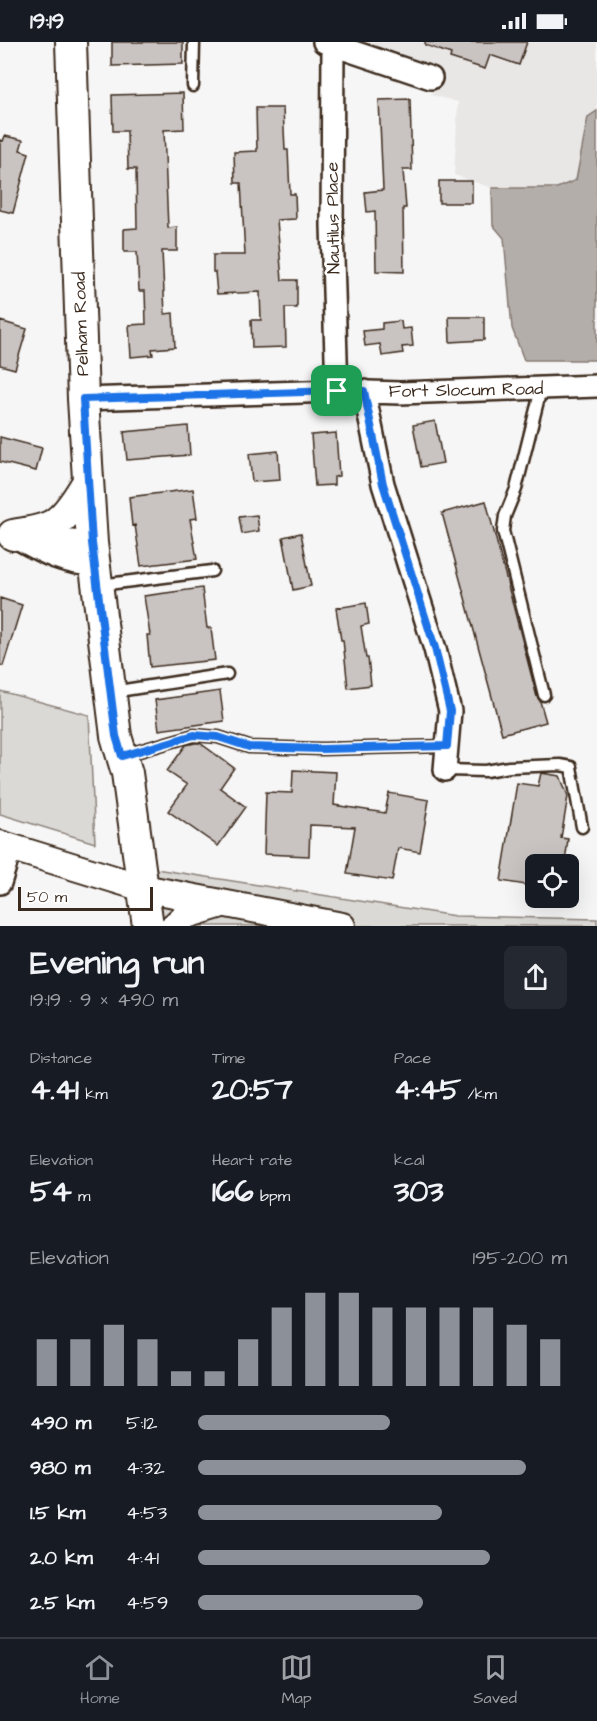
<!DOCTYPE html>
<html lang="en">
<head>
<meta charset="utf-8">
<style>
  body { margin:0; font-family:"Architects Daughter",sans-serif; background:#242831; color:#f1f3f6; height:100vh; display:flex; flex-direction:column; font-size:22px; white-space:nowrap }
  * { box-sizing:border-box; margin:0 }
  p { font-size:20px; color:#9ea1a6 }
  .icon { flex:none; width:33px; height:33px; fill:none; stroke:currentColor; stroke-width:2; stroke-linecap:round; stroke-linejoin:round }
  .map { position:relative; height:884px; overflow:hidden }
  .sheet { display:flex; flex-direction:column; background:#171b24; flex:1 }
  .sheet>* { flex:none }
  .controls { position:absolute; left:525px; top:812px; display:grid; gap:12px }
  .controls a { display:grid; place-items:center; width:54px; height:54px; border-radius:9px; background:#171b24; box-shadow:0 6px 24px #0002; font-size:30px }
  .scale { position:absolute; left:18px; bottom:15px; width:135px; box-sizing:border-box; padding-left:6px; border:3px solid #3b2a1e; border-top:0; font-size:16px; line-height:21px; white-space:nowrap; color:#3b2a1e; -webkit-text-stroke:4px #fff; paint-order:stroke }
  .pin { position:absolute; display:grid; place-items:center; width:51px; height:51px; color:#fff; margin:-26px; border-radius:12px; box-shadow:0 3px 9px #0006 }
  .round { display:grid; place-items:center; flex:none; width:63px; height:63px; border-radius:9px; background:#242831 }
  .headline { display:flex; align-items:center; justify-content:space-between; height:102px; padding:0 30px }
  h1 { font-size:33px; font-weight:800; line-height:45px }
  .stats { display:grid; grid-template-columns:repeat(3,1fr); gap:9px; height:102px; padding:6px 30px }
  .stats div { display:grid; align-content:center }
  .stats b { font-size:30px; font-weight:800 }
  .stats small { font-size:16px; font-weight:400 }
  .stats p { font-size:16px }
  .chart { height:168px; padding:12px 30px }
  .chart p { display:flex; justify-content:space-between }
  .chart svg { width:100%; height:108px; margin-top:6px; stroke:#8c9099; stroke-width:6 }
  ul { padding:0 30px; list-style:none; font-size:20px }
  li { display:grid; grid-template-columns:96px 72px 1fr; align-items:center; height:45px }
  li i { height:15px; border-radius:8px; background:#8c9099 }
  .status { display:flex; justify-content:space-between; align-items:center; height:42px; padding:0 30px; background:#171b24; direction:ltr }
  .status svg { height:16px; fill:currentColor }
  .tabs { display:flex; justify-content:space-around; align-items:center; height:84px; border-top:2px solid #363941; background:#171b24; font-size:16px; color:#9ea1a6 }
  .tabs a { display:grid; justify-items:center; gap:3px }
  .tabs .on { color:#8c9099 }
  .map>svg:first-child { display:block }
  .built { fill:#e9e7e6 }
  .green { fill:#dbd9d6; stroke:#8b827a; stroke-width:1.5 }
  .water { fill:#b4aeaa; stroke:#847972; stroke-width:1.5 }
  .building { fill:#c9c3c1; stroke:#3b2a1e; stroke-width:1.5 }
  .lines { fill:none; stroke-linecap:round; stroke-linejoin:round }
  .service-casing { stroke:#3b2a1e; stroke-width:15 }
  .minor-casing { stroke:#3b2a1e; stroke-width:26 }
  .tertiary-casing { stroke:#3b2a1e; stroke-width:30 }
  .secondary-casing { stroke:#3b2a1e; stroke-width:34 }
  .service { stroke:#fff; stroke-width:10 }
  .minor { stroke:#fff; stroke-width:21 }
  .tertiary { stroke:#fff; stroke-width:26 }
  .secondary { stroke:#fff; stroke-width:30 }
  .route-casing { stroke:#fff; stroke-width:12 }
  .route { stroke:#1a73e8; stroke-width:8 }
  .labels { text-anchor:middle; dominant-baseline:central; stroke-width:5; stroke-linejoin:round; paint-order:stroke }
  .street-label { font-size:18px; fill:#3b2a1e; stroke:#fff }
</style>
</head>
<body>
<div class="status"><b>19:19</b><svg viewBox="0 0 49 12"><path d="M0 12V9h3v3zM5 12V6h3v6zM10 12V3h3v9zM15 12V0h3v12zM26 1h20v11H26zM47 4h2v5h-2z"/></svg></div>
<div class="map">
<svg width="597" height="884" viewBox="0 0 597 884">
  <rect width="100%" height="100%" fill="#f7f6f6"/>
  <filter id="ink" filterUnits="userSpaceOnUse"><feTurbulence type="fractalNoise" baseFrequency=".0167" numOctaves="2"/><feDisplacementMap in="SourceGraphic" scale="12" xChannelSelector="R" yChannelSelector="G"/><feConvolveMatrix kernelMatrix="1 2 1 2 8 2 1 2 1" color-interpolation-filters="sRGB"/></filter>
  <g filter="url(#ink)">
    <path class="built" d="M342,0H597V69L588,75L576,137L557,146H492L454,133L458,60L431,53L439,32Z"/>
    <path class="green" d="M0,649L89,673L95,801L0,772Z
      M143,825L455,874L597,877V884H150Z"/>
    <path class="water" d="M597,69V318H524L512,286L504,196L493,183L492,146H557L576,138L588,75Z"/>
    <path class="building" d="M112,0H183V22L112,24Z
      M425,0H527L519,23L490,13L485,27L450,16L451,12L425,3Z
      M183,51L184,87L164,88L168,186L177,185V209H162L165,272L173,271L175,305L152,307L153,313L131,315L129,283L146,282L145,249H139L137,210H124V187L137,186L136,127H128L127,89H113L112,53Z
      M410,57L412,128H403L406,166H403L404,230L376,229L375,169L367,170L365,150L383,148L379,58Z
      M256,66H283L285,108H288L290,152H295L296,177L277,178L282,238H297V266H285L286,305L252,306L251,278H261L260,250L217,252L215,230H213V213H245L241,141H235L234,110L257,109Z
      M5,94L23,98L20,108L29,111L13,171L0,168V98L3,99Z
      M439,139H472V161H439Z
      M449,275H484V298L450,300Z
      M0,279L27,287L15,327L0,323Z
      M401,279L402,287L411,286L413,304L402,305L403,311L382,314L380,302L365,304L363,289L382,287V281Z
      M435,379L443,421L421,425L413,383Z
      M188,384L190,413L127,418L124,390Z
      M336,391L339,434L334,435V443L315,444L311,393Z
      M0,395L42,406L36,429L0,420Z
      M278,409L280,438L252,440L249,412Z
      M193,447L197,476L190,477L197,517L141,524L135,483L132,484L129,455Z
      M486,459L537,655L540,659L546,680L502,692L442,471Z
      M257,473L259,489L242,492L239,475Z
      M301,491L311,544L293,548L283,495Z
      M202,546L207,586H211L215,618L150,625L147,593H150L144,554Z
      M0,556L22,563L3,624L0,623Z
      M366,561L369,582L361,584L366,616H368L371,643L348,646L343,598H341L336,566Z
      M220,649L224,679L159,688L155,658Z
      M195,701H200L234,726L220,746L246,765L218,804L168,769L187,743L167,729L186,703Z
      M293,728L336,730L334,763L385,771L389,751L429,758L420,810L398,806L392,839L347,832L355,785L310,783L309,814L264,812L266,750L292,751Z
      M541,731L560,734L568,754L561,796L568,797L565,821L536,816L532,844L501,839L517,741L538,744Z"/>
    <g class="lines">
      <g class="service-casing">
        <path id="service" d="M193,44L194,0
          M541,347L516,447L505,474L503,489L544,653
          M100,543L212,529
          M112,650L227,632
          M122,714L194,693L218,695L249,705L322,707L447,704
          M445,728L486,729L509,725L560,723L571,725L582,785"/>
      </g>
      <g class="minor-casing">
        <path id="minor" d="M324,0L431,36
          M333,3L332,183L337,349
          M364,349L383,442L435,607L450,669L445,728
          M83,357L337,349L400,351L597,344
          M30,495L92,501
          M19,497C45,512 63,521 94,523
          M0,841L11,805"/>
      </g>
      <g class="tertiary-casing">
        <path id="tertiary" d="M0,802L143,846L342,884
          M174,884L186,873L219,863"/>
      </g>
      <g class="secondary-casing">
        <path id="secondary" d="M71,0L83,357L92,501L116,694L127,731L148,884
          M13,493C27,490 47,489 58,479C70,470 79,454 87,441"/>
      </g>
      <use href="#service" class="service"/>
      <use href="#minor" class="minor"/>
      <use href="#tertiary" class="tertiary"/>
      <use href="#secondary" class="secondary"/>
    </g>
  </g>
  <g class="lines" filter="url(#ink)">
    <g class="route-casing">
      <path id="route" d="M337,349H364L383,442L435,606L450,669L447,704L322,707L249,705L218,695L194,693L122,714L116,694L92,501L83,357Z"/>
    </g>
    <use href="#route" class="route"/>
  </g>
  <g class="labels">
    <g class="street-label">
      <text transform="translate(333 176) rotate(-91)">Nautilus Place</text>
      <text transform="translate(81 282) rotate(-92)">Pelham Road</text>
      <text transform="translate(466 348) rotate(-1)">Fort Slocum Road</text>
    </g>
  </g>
</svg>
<div class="controls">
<a><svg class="icon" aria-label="locate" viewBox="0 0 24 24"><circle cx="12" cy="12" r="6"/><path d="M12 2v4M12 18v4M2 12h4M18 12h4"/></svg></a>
</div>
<div class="scale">50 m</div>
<div class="pin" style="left:337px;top:349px;background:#1e9e55"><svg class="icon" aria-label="arrive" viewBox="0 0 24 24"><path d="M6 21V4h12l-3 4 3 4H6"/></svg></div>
</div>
<section class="sheet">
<div class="headline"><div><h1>Evening run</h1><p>19:19 · 9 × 490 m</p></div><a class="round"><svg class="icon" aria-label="share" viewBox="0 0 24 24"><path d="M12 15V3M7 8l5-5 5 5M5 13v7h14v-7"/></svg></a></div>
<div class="stats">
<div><p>Distance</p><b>4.41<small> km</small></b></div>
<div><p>Time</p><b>20:57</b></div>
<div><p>Pace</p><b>4:45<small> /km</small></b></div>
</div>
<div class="stats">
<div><p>Elevation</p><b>54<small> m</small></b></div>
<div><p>Heart rate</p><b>166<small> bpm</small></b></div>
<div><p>kcal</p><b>303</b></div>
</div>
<div class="chart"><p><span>Elevation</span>195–200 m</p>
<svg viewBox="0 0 160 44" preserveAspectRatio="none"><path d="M5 44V25M15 44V25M25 44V19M35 44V25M45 44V38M55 44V38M65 44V25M75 44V12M85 44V6M95 44V6M105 44V12M115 44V12M125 44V12M135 44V12M145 44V19M155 44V25"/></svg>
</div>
<ul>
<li><b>490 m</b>5:12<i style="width:52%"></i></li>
<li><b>980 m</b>4:32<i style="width:89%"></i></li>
<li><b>1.5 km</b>4:53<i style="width:66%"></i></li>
<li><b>2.0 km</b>4:41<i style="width:79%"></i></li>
<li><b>2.5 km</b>4:59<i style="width:61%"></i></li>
</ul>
</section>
<nav class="tabs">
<a class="on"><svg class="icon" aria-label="home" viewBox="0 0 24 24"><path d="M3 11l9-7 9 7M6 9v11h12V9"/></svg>Home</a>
<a><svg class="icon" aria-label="map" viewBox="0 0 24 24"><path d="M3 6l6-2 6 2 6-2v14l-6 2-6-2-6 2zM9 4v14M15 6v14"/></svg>Map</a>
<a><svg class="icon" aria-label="saved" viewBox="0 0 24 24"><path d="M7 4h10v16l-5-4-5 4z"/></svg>Saved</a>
</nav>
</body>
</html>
